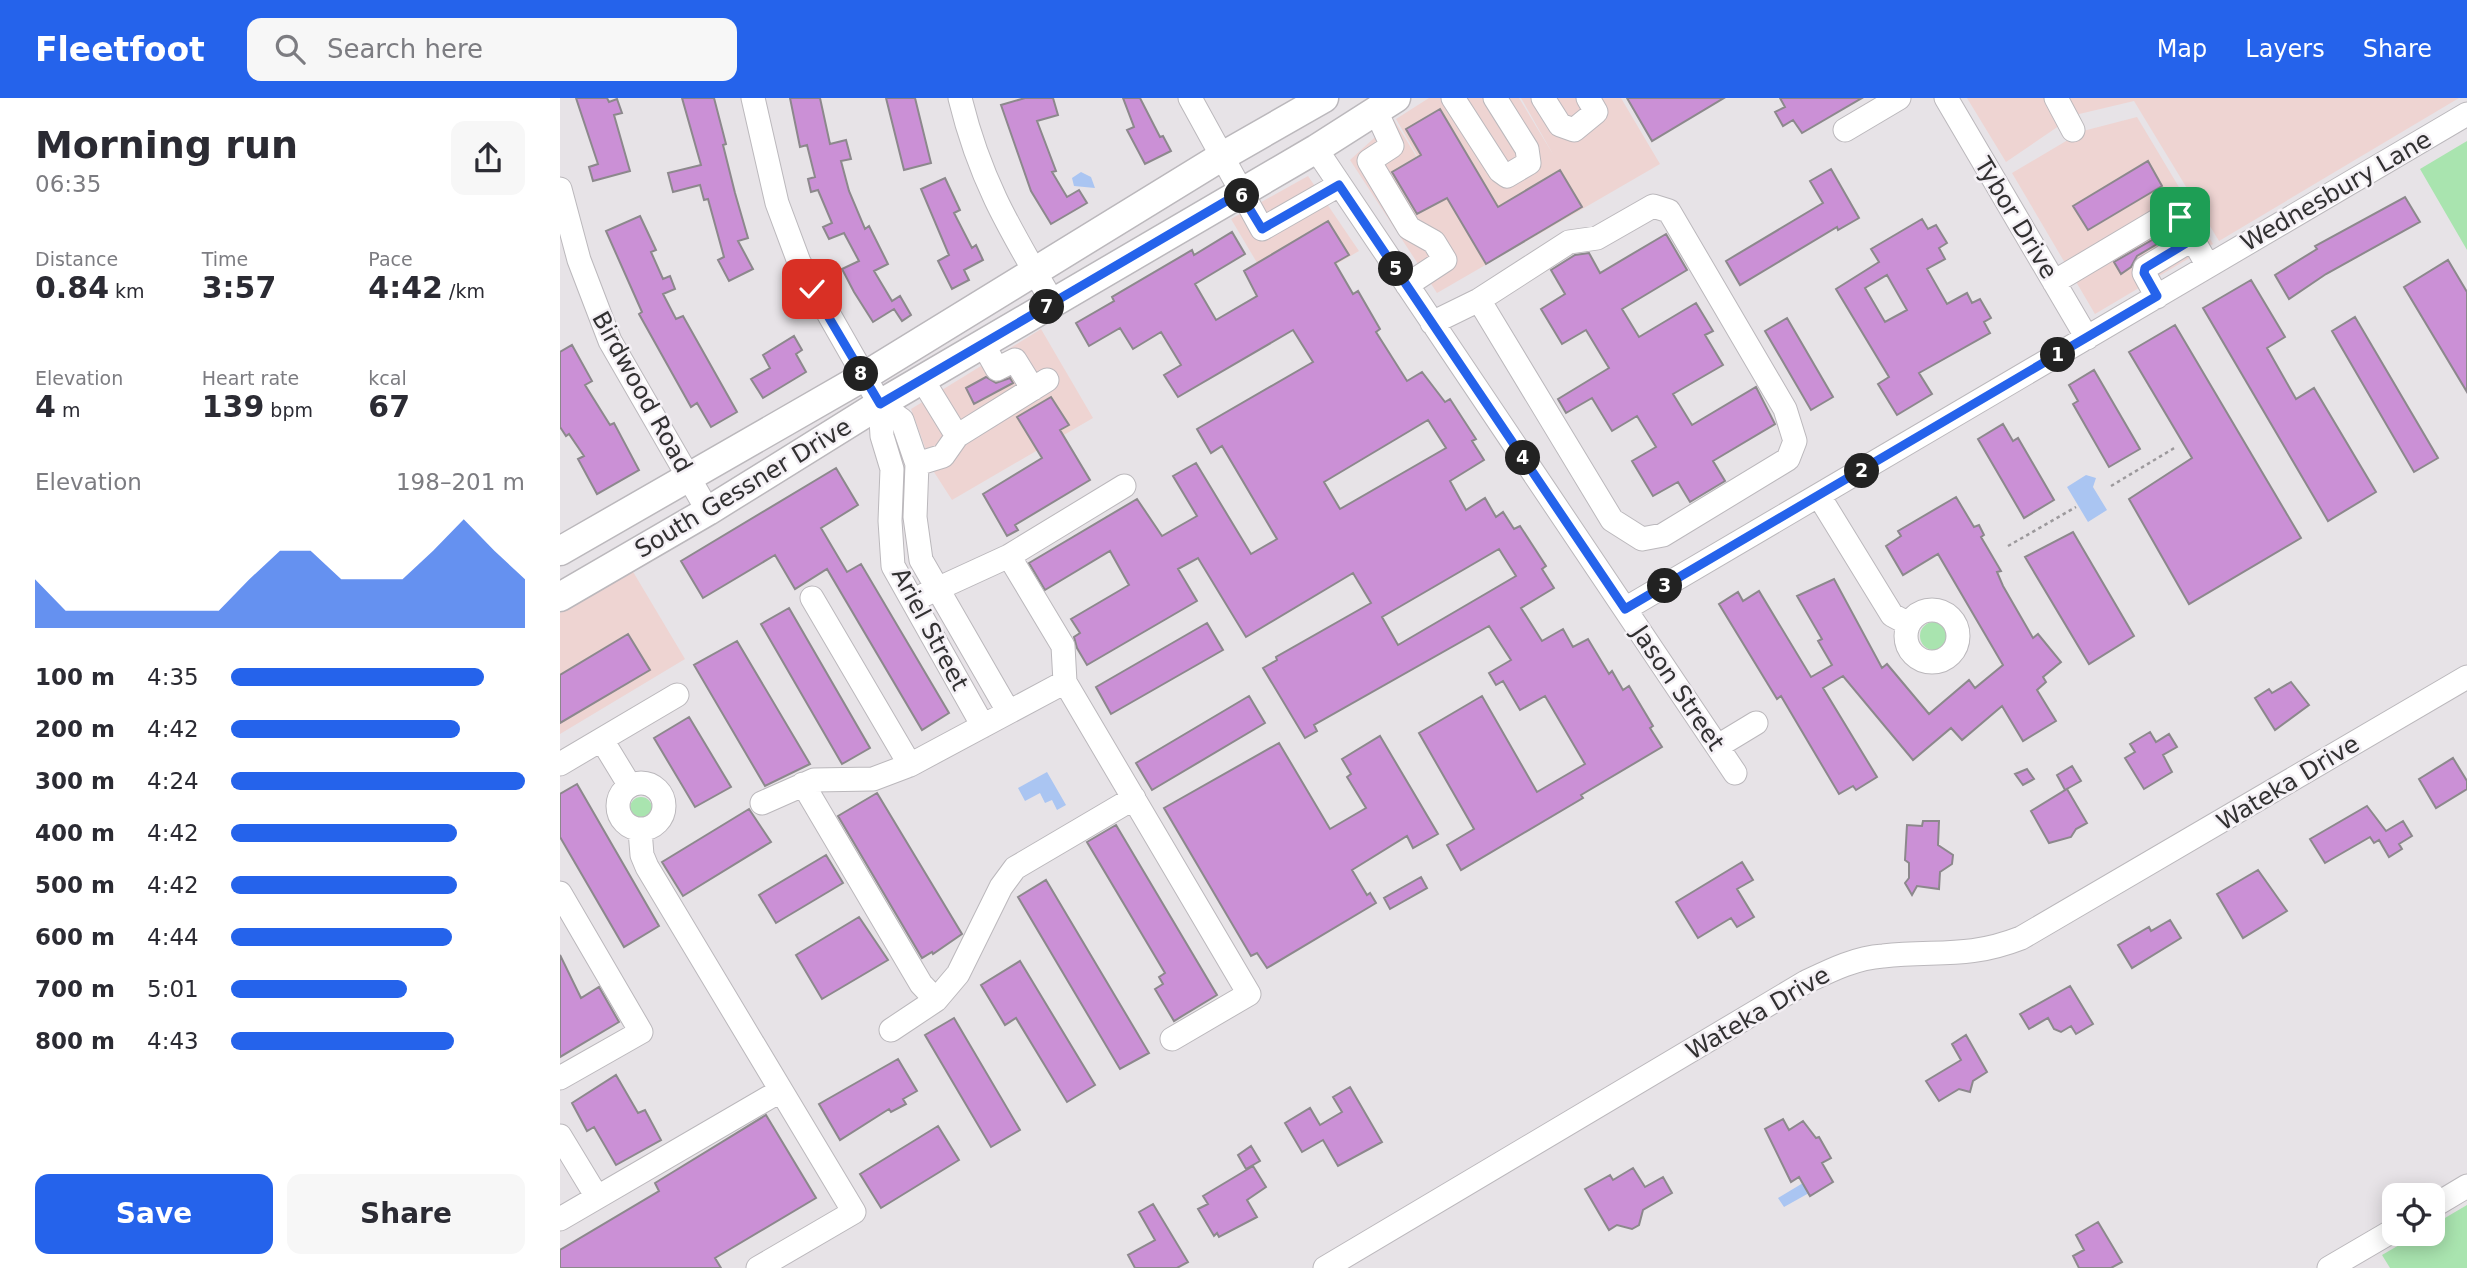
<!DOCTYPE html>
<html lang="en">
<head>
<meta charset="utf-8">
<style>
  body { margin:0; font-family:"DejaVu Sans",sans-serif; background:#f7f7f7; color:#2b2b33; height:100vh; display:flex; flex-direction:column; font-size:26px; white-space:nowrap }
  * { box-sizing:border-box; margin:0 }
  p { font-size:23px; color:#7c7c81 }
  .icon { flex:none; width:38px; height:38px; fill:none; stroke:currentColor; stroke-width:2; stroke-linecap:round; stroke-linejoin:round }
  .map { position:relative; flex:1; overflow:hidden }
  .sheet { display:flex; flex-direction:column; background:#fff; width:560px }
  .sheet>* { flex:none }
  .buttons { position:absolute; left:1822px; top:1085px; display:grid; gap:14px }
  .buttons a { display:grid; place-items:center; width:63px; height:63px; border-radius:14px; background:#fff; box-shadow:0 4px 18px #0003; font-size:35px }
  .pin { position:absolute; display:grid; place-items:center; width:60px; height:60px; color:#fff; margin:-30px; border-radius:14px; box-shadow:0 4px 10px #0006 }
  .km { position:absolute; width:35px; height:35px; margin:-18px; border-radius:50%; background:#222; color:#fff; font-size:19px; line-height:35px; text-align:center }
  .round { display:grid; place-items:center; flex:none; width:74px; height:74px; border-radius:14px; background:#f7f7f7 }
  .overview { display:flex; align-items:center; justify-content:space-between; height:119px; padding:0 35px }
  h1 { font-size:38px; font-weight:700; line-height:52px }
  .stats { display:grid; grid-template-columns:repeat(3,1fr); gap:10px; height:119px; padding:7px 35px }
  .stats div { display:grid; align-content:center }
  .stats b { font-size:30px; font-weight:700 }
  .stats small { font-size:19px; font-weight:400 }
  .stats p { font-size:19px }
  .chart { height:196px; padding:14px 35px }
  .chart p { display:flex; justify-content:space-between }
  .chart svg { width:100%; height:126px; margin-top:7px; fill:#2563eb; opacity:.7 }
  .action { display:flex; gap:14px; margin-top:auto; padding:14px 35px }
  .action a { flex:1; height:80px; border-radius:14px; background:#2563eb; color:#fff; font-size:28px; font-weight:700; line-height:80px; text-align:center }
  .action a+a { background:#f7f7f7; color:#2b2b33 }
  ul { padding:0 35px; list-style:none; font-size:23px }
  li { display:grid; grid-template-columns:112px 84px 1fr; align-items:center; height:52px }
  li i { height:18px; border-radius:9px; background:#2563eb }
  header { display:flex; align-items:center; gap:42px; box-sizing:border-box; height:98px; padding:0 35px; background:#2563eb; color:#fff }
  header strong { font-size:33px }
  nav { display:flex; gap:38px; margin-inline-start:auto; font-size:24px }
  .search { width:490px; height:63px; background:#f7f7f7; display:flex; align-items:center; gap:18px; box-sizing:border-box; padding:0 24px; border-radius:14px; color:#7c7c81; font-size:26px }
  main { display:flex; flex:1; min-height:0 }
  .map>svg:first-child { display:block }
  .commercial { fill:#eed4d2 }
  .green { fill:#a9e4af }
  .water { fill:#aac5f2 }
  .building { fill:#cb90d6; stroke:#8c888c; stroke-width:2; fill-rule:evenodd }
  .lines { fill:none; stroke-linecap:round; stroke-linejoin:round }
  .minor-casing { stroke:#bbb8bc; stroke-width:25 }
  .major-casing { stroke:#bbb8bc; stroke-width:31 }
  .path { stroke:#9c999c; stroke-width:2.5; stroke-dasharray:3.5 3.5; stroke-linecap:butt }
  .minor { stroke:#fff; stroke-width:23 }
  .major { stroke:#fff; stroke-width:28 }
  .route-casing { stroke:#fff; stroke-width:14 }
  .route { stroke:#2563eb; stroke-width:9 }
  .labels { text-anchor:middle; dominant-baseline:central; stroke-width:5; stroke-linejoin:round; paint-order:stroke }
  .street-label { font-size:24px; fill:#323132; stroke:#f4f0f5 }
</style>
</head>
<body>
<header>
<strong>Fleetfoot</strong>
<div class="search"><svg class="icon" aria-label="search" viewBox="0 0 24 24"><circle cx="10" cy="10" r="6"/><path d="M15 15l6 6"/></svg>Search here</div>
<nav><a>Map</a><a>Layers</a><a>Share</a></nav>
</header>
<main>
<section class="sheet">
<div class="overview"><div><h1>Morning run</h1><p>06:35</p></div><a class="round"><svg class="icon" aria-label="share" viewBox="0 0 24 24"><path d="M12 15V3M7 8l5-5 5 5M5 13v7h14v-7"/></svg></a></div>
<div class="stats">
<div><p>Distance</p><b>0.84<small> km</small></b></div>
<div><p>Time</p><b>3:57</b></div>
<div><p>Pace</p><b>4:42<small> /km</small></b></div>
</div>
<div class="stats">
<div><p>Elevation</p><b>4<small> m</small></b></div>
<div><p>Heart rate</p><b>139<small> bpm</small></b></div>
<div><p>kcal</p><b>67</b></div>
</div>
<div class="chart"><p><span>Elevation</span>198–201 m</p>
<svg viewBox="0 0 160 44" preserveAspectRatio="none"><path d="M0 44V27L10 38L20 38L30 38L40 38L50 38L60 38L70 27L80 17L90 17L100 27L110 27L120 27L130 17L140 6L150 17L160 27V44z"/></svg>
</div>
<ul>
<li><b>100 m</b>4:35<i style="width:86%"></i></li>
<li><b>200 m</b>4:42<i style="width:78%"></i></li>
<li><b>300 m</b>4:24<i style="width:100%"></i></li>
<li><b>400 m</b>4:42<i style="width:77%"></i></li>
<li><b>500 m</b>4:42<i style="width:77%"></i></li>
<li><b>600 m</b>4:44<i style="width:75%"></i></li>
<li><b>700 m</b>5:01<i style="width:60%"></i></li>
<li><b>800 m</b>4:43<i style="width:76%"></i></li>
</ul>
<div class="action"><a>Save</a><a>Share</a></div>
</section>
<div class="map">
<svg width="1907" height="1170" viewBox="0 0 1907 1170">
  <rect width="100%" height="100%" fill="#e7e3e7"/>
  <path class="commercial" d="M869,0H959L994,58L961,0H1061L1100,66L877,195L790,62L834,22L877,92L836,21Z
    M1407,0H1899L1659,143L1574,3L1515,17L1446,64Z
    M1577,19L1653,146L1535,216L1452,75L1523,33Z
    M748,78L799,153L718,200L671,121Z
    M481,231L533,320L392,402L374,374L351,311Z
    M72,472L125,561L0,636V515Z"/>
  <path class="green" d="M1907,43V152L1860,71Z
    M1360 538a14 14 0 1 1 28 0a14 14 0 1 1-28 0Z
    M70 710a11 11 0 1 1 22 0a11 11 0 1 1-22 0Z
    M1907,1107V1170H1830L1822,1157L1858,1136H1872L1873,1127Z"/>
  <path class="water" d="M521,74L531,79L535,90L514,88L512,80Z
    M1526,377L1536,380L1533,389L1547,412L1528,424L1507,389Z
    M487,674L506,707L497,712L492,702L485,705L480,695L465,703L458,690Z
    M1243,1085L1249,1095L1224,1109L1218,1100Z"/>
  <path class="building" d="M16,0H47L49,4L57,1L62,15L54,17L70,73L33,83L29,69L38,66Z
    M122,0H154L166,46L163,47L175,95L188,140L178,143L193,171L169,183L158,162L164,159L148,101L144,102L140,87L113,94L108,75L141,67Z
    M230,0H260L270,46L286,42L291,61L281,63L289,93L305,131L309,128L328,166L314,173L332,203L340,198L351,217L342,223L334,211L313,224L294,194L282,171L299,163L284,135L269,141L263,129L272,125L258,92L251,94L248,81L255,79L247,47L240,49Z
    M326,0H355L371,65L344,72Z
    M465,0H493L498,17L477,23L496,73L492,74L507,99L519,92L527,105L491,126L471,93L441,7Z
    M563,0H580L600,39L603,38L611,53L585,66L567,32L574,29Z
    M1067,0H1164L1092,43Z
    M1220,0H1302L1242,35L1233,22L1223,28L1215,14L1225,9Z
    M880,11L938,109L1000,72L1022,109L926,166L887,100L857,116L832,74L861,57L846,31Z
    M1588,63L1602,88L1528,132L1513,108Z
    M1271,71L1299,120L1278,132L1277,129L1180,187L1166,163L1263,105L1250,83Z
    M385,80L400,112L394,115L412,150L416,147L423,162L404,172L409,182L392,191L378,163L389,157L361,91Z
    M1845,99L1860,124L1766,176L1729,201L1715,177L1757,151L1755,148Z
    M80,118L96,152L91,154L103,181L110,178L115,191L103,196L116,221L123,218L177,314L151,329L137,305L131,309L79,216L82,214L46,133Z
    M1362,121L1368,131L1376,127L1387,145L1379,150L1385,161L1367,171L1387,206L1407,195L1412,205L1420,201L1431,220L1424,224L1430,235L1359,275L1372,296L1337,317L1318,286L1329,279L1276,191L1319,164L1311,151ZM1327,177L1347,212L1325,224L1305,190Z
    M768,123L789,157L775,165L793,196L798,193L820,231L816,234L847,283L862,274L885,304L890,301L916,341L912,343L924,362L890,383L906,412L925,400L936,419L943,414L954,431L960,428L986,468L982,471L994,490L961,510L982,543L1003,531L1013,549L1028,541L1049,576L1052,573L1063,592L1069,588L1093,628L1090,630L1102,649L1021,697L1023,700L901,772L887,747L914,731L859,635L922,598L977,694L1025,666L985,598L960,612L943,583L936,587L929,575L951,562L929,528L754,627L757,633L745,640L703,570L717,562L716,559L811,505L793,475L686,539L638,460L618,471L637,503L527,567L517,550L514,539L520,535L511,521L569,487L550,453L485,492L469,465L577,401L602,438L637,418L613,378L636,365L691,456L717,441L662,348L651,355L637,331L753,264L733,232L618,299L604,277L621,267L601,234L573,251L560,230L529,248L516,225L554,203L552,199L632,152L634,157L672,134L685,156L635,186L656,222L697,198L684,173ZM868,322L886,350L780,411L764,384ZM939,451L956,478L838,547L822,519Z
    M1611,131L1614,136L1577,158L1571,169L1561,176L1554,164Z
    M1106,136L1127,172L1062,211L1079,239L1136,205L1153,233L1145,237L1163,267L1113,296L1132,327L1196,289L1215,326L1153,363L1165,383L1130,404L1118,384L1093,398L1072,363L1096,349L1077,318L1052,333L1032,300L1006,315L998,301L1049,270L1026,232L1002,246L981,211L1005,196L991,172L1015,157L1029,155L1040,175Z
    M1888,162L1907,194V294L1844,189Z
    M1691,182L1725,239L1707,250L1736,301L1754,290L1816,394L1768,423L1643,210Z
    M1795,219L1878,360L1854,374L1772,233Z
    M1227,220L1273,299L1251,312L1205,233Z
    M1615,227L1741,440L1629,506L1569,401L1632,360L1569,254Z
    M234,238L242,252L236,256L246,274L203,300L191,281L210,270L203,257Z
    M12,247L32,283L25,287L50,327L54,325L79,372L37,396L18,361L24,358L9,336L6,338L0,329V254Z
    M1534,272L1580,351L1549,369L1513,306L1518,303L1509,287Z
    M426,279L436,285L450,280L453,285L414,306L406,290Z
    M491,299L509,327L500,332L530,382L455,427L458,432L447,438L423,396L482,360L457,319Z
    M1443,326L1453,343L1458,340L1494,402L1464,420L1418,341Z
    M276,370L298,407L261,430L287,474L301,466L389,615L362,632L267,471L235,491L215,457L143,500L121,463Z
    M1396,399L1414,429L1419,427L1424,437L1421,439L1441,473L1437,474L1443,488L1473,540L1478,536L1501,564L1483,579L1486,584L1477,592L1496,623L1463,643L1442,608L1402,642L1391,630L1353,662L1283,578L1263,590L1317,679L1296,692L1293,688L1279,696L1221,598L1217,601L1159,506L1178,494L1183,503L1199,493L1251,579L1272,567L1258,543L1262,541L1237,498L1274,481L1322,570L1327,566L1369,616L1409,582L1415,590L1443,567L1378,456L1343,477L1326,448L1341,438L1338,433Z
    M1513,434L1574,538L1529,566L1465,459Z
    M229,510L310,650L282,666L201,526Z
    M647,525L663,552L551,616L536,589Z
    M68,536L90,572L0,625V577Z
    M177,543L250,666L205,688L134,567Z
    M1731,584L1749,607L1715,632L1695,600L1709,591L1712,595Z
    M689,598L705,625L592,692L576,665Z
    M129,619L171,689L135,709L94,640Z
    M1590,634L1596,644L1609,636L1617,649L1603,657L1612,674L1584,691L1565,660L1575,654L1570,646Z
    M820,638L878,736L853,750L847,738L792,772L807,797L810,795L816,805L707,870L697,855L691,858L604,710L719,645L770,731L806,710L787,679L791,676L782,661Z
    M1893,660L1907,683V691L1876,710L1859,681Z
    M1512,668L1521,683L1505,692L1497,677Z
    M1467,671L1474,681L1463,687L1455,676Z
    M17,686L99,828L64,849L0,739V696Z
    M1507,691L1527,725L1516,731L1511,739L1489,745L1471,713Z
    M317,695L402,836L373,856L372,854L362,860L278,718Z
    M1807,708L1826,733L1843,723L1852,738L1839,746L1842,751L1829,759L1819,742L1814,745L1810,739L1765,765L1750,741Z
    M189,711L211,744L123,798L102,764Z
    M1363,723H1379L1378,747L1393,757L1392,766L1380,774L1379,791L1357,788L1352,797L1345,785L1349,780V765L1345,762L1347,727L1362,728Z
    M556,727L657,897L614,923L595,891L603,886L599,879L605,875L527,744Z
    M266,757L283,785L216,825L199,797Z
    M1182,764L1193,782L1177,791L1194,819L1177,829L1171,820L1138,840L1116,804Z
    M1698,772L1727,813L1683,840L1657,796Z
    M861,779L867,790L830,811L824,800Z
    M486,782L589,955L560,971L458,799Z
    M299,819L328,862L262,901L236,857Z
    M1610,822L1621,840L1572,870L1558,847L1589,829L1591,833Z
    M0,857L21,900L39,889L59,924L0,959Z
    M460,863L535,987L507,1004L456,920L445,927L421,887Z
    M1510,888L1533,926L1516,936L1511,928L1501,934L1494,931L1488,920L1469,931L1460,916Z
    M394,920L460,1032L431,1049L365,937Z
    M1406,937L1427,974L1413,983L1410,994L1399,991L1379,1003L1366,983L1401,962L1392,946Z
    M338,961L357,993L343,1001L346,1006L331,1014L329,1011L280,1042L259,1006Z
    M56,977L78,1015L85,1012L101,1042L56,1067L34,1029L27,1033L12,1005Z
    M790,989L822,1044L778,1068L763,1042L742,1054L725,1025L750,1010L760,1027L782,1014L773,999Z
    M206,1017L256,1100L155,1160L161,1170H0V1152L99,1093L95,1085Z
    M1223,1021L1229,1032L1243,1023L1256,1040L1259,1039L1271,1060L1262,1065L1273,1084L1250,1098L1239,1079L1231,1084L1205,1031Z
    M378,1028L399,1062L321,1110L300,1076Z
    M691,1048L700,1063L686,1071L678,1057Z
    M693,1068L706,1089L687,1102L697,1119L659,1139L657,1135L654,1138L638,1111L648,1106L643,1098Z
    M1073,1070L1085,1089L1103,1079L1112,1095L1083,1112L1079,1127L1072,1131L1057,1127L1049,1132L1025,1091L1050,1077L1053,1082Z
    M593,1106L628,1164L617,1170H575L568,1157L595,1142L579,1114Z
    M1538,1124L1562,1164L1551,1170H1519L1513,1158L1524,1152L1516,1137Z"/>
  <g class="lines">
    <g class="minor-casing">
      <path id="minor" d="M193,0L217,105L239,164L320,306L342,322L357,366L355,419L361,462L448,613
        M400,0C420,83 451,133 493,205
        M630,0L702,131L779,87
        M893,0L940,73L947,78L969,65L967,51L935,0
        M983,0L1000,27L1014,32L1036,14L1028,0
        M1386,0L1527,240
        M1496,0L1513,32
        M816,13L832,48L809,63L849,130L874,144L885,162L847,187
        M1285,32L1339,0
        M756,51L1175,675
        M0,91L19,162L50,243L148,413
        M1494,184L1610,115L1620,119L1648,168
        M1597,199L1584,175L1585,170L1633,141
        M872,225L919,202L1009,144L1037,140L1093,108L1109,113L1225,311L1235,343L1228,361L1103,437L1082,441L1052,422L919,202
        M423,246L437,271L455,262L473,291
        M362,281L397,338L487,282
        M320,306L322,338L332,371L330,423L333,468L423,628
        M357,366L383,358L397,338
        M1259,398L1332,517L1349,526
        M449,458L503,548L505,584L689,896L612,941
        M364,497L449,458L564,388
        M252,500L350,667
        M1065,511L1907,16
        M1346 538a26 26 0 1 1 52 0a26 26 0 1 1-52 0Z
        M42,642L70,688
        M1158,648L1196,625
        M0,666L117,597
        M58 708a23 23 0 1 1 46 0a23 23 0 1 1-46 0Z
        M243,686L361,886L376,902
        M202,705L254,682L313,681L350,667L505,584
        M80,732L82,757L87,769L294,1114L198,1170
        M0,795L81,934L0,980
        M331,932L376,902L398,876L441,789L455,770L574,700
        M0,1038L37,1099
        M1872,1109L1907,1088
        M0,1121L220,993
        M765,1170L1246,884C1271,872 1295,860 1323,858C1377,852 1407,861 1461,840L1907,579
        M1769,1170L1834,1132"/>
    </g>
    <g class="major-casing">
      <path id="major" d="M0,453L303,279L661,59L764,0
        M0,499L148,413L320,306L756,51L836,0"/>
    </g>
    <path class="path" d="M1551,388L1616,349
      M1448,448L1516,409"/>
    <use href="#minor" class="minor"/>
    <use href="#major" class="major"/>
  </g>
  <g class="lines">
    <g class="route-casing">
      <path id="route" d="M252,191L320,306L680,95L702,131L779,87L1065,511L1597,198L1584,175L1585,170L1633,141L1620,119"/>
    </g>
    <use href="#route" class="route"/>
  </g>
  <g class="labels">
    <g class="street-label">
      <text transform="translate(1776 93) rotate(-30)">Wednesbury Lane</text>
      <text transform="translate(1456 120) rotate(59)">Tybor Drive</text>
      <text transform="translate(82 294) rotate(61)">Birdwood Road</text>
      <text transform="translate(183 390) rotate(-31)">South Gessner Drive</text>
      <text transform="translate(370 531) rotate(62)">Ariel Street</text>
      <text transform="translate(1118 590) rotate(56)">Jason Street</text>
      <text transform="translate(1728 685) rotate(-31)">Wateka Drive</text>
      <text transform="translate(1198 915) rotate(-30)">Wateka Drive</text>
    </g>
  </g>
</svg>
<div class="buttons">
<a><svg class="icon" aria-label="locate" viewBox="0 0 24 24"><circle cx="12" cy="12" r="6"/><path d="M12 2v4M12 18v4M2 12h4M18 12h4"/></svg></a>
</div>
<div class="pin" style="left:1620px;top:119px;background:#1e9e55"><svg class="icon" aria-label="arrive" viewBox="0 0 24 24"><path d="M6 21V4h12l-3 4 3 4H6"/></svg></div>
<div class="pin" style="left:252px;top:191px;background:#d93025"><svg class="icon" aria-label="check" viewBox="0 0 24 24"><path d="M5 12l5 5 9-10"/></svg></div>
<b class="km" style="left:1498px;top:257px">1</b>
<b class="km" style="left:1302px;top:373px">2</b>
<b class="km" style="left:1105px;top:488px">3</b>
<b class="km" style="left:963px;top:360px">4</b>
<b class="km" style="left:836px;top:171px">5</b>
<b class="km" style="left:682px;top:98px">6</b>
<b class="km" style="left:487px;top:209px">7</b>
<b class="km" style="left:301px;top:276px">8</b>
</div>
</main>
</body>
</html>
